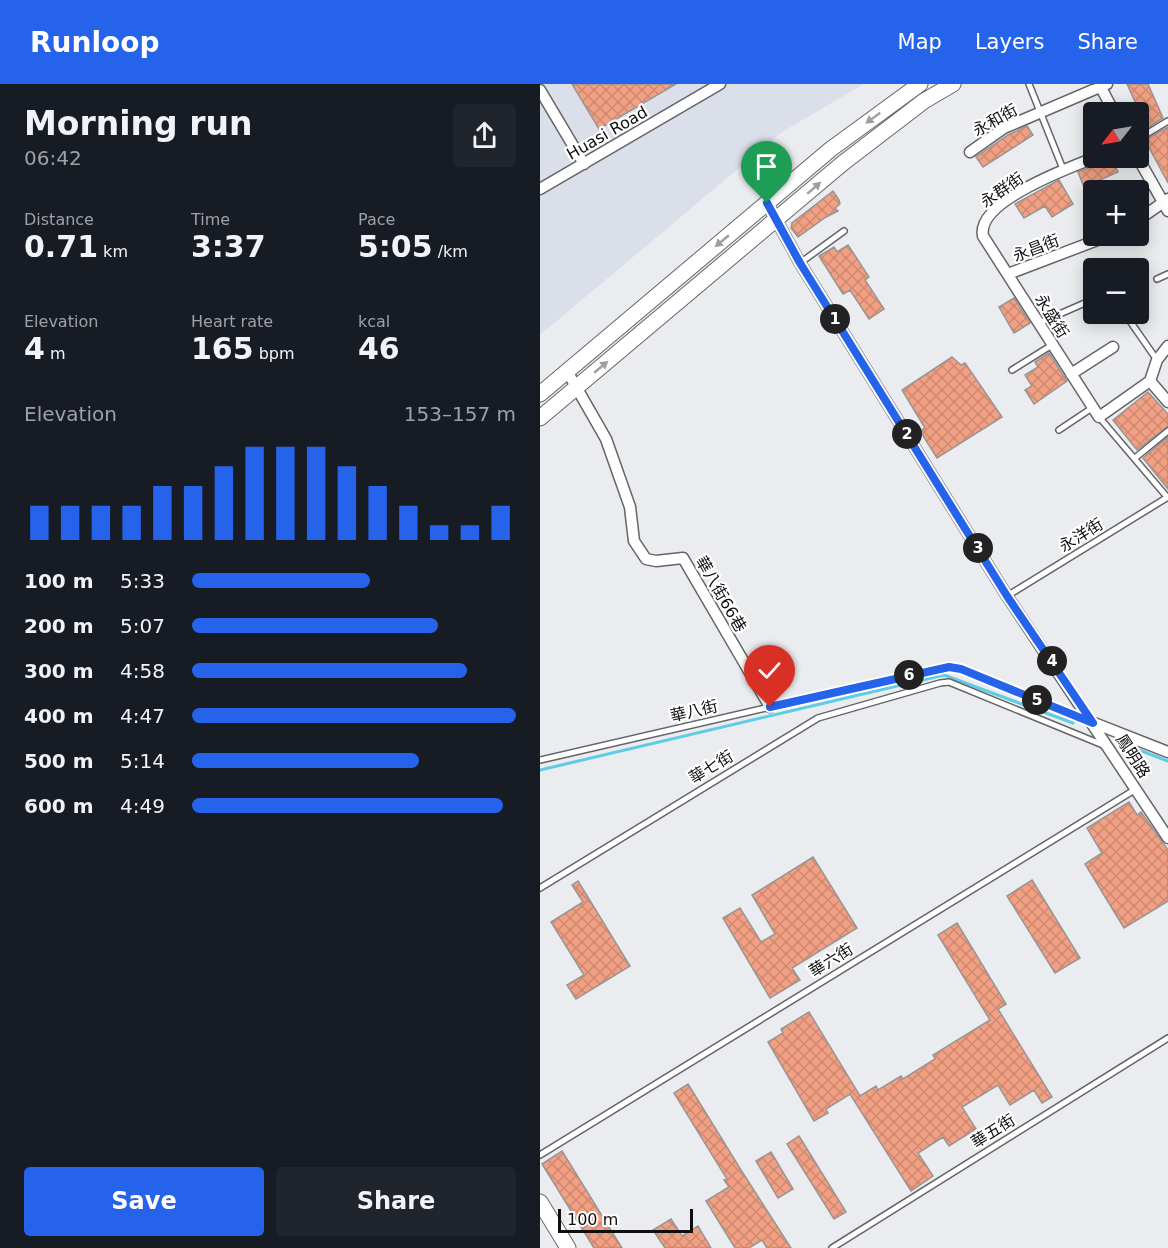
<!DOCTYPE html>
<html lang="en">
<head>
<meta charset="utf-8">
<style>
  body { margin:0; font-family:"DejaVu Sans","Noto Sans TC",sans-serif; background:#20242c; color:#f1f3f6; height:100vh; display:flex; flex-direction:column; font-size:22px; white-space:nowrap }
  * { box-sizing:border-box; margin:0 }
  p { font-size:20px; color:#9ea1a6 }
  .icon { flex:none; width:33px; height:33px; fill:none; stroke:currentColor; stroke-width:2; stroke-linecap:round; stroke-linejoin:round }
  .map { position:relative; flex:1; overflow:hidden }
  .side { display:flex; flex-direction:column; background:#171b24; width:540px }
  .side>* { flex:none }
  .needle { width:39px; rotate:239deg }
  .buttons { position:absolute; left:543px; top:18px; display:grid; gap:12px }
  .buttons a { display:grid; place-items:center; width:66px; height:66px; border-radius:6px; background:#171b24; box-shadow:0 3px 15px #0003; font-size:30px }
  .scale { position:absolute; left:18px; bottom:15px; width:135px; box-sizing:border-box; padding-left:6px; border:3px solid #0f0f10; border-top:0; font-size:16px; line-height:21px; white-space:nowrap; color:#0f0f10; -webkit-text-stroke:4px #fff; paint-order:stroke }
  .pin { position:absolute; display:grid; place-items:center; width:51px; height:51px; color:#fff; margin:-62px -26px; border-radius:50% 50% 50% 0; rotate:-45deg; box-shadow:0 0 6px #0007 }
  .pin .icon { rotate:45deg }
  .km { position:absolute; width:30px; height:30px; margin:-15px; border-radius:50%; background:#222; color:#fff; font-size:16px; line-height:30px; text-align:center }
  .round { display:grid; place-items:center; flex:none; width:63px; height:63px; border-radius:6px; background:#20242c }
  .head { display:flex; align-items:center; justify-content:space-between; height:102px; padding:0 24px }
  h1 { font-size:33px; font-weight:800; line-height:45px }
  .metrics { display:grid; grid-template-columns:repeat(3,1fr); gap:9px; height:102px; padding:6px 24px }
  .metrics div { display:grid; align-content:center }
  .metrics b { font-size:30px; font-weight:800 }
  .metrics small { font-size:16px; font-weight:400 }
  .metrics p { font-size:16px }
  .chart { height:168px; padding:12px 24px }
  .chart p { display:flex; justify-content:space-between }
  .chart svg { width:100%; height:108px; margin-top:6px; stroke:#2563eb; stroke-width:6 }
  .primary-button { display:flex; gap:12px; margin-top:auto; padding:12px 24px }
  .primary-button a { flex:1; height:69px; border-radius:6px; background:#2563eb; color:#fff; font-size:24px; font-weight:800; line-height:69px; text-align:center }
  .primary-button a+a { background:#20242c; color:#f1f3f6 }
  ul { padding:0 24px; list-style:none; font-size:20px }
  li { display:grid; grid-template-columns:96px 72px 1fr; align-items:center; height:45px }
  li i { height:15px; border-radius:8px; background:#2563eb }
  header { display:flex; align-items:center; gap:36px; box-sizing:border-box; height:84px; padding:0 30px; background:#2563eb; color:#fff }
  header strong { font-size:28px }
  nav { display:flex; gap:33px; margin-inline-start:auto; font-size:21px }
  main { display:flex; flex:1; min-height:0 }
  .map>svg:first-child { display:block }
  .built { fill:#dbdfe9 }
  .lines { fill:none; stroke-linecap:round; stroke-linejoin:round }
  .stream { stroke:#5ccde4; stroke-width:3 }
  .building { fill:url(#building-cross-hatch); stroke:#999594; stroke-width:1.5 }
  .lane-casing { stroke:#646568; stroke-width:8 }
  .street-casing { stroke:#646568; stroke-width:13 }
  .secondary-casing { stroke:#646568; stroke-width:17 }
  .lane { stroke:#fff; stroke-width:5 }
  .street { stroke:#fff; stroke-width:10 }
  .secondary { stroke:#fff; stroke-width:15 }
  .oneway { fill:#9f9f9f }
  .route-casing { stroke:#fff; stroke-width:12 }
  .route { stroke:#2563eb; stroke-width:8 }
  .labels { text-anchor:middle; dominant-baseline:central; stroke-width:4.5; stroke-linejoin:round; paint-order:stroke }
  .street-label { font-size:16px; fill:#0f0f10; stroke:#fff }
</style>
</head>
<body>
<header>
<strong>Runloop</strong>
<nav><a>Map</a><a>Layers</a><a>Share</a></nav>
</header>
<main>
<section class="side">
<div class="head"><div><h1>Morning run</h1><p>06:42</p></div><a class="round"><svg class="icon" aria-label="share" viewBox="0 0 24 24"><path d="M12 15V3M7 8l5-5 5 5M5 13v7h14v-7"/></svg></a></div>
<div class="metrics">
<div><p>Distance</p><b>0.71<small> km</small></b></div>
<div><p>Time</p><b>3:37</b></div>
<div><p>Pace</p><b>5:05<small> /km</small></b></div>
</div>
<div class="metrics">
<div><p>Elevation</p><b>4<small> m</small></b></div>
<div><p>Heart rate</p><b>165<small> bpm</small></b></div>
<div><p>kcal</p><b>46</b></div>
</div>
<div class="chart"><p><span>Elevation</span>153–157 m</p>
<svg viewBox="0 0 160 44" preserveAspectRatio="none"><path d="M5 44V30M15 44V30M25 44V30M35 44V30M45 44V22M55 44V22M65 44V14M75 44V6M85 44V6M95 44V6M105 44V14M115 44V22M125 44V30M135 44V38M145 44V38M155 44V30"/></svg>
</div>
<ul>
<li><b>100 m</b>5:33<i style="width:55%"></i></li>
<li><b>200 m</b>5:07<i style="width:76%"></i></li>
<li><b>300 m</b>4:58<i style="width:85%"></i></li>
<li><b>400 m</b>4:47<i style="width:100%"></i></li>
<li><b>500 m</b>5:14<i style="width:70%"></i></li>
<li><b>600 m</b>4:49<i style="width:96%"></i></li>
</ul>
<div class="primary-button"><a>Save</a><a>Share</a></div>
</section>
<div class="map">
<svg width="628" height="1164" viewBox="0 0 628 1164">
  <defs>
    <pattern id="building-cross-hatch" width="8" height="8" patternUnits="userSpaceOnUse" patternTransform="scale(1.5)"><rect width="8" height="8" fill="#f2a083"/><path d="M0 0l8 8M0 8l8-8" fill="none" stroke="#ce8970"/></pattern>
  </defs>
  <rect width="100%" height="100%" fill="#ebecef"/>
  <path class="built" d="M0,0H324L242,48L0,251Z"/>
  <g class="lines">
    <path class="stream" d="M578,658L628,677
      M0,686L404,591L533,639"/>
  </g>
  <path class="building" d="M32,0H136L59,45Z
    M587,0H608L623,34L607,44Z
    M487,42L493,51L443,83L436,73L468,51Z
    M628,43V99L605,56Z
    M565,74H571L578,88L544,103L538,88L557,81Z
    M519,96L533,120L512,133L505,122L484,134L475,120Z
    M293,107L299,116L300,120L295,124L298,127L286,133L258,153L251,144L252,139Z
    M308,161L329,193L325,196L344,225L329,235L310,206L303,210L279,172L294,163L297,168Z
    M474,214L490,239L474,249L459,223Z
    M509,269L527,297L494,320L485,306L492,302L485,291L498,283L495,278Z
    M412,273L421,281L425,279L462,333L397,374L380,347L385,344L362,306Z
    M608,308L628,330V342L597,366L573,336Z
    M628,353V405L603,374Z
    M589,718L597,731L601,728L628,766V817L584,844L545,780L562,769L547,744Z
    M273,773L317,844L252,884L260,896L230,914L183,834L200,824L221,858L235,850L212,811Z
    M492,796L540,874L515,889L467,812Z
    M38,797L90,882L36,915L27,901L44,891L11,838L43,818L32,801Z
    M417,839L466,920L458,925L512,1013L502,1019L494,1006L470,1021L458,1001L422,1023L436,1045L409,1062L403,1053L378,1069L393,1092L371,1107L310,1010L286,1025L288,1029L274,1037L228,958L243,949L241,945L269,928L320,1012L336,1002L338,1006L361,992L363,995L395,975L393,971L450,936L398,851Z
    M148,1000L201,1086L251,1164H227L222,1156L209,1164H195L166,1117L189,1103L184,1096L187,1095L134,1009Z
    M259,1052L306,1128L294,1135L247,1060Z
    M22,1067L82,1164H54L2,1080Z
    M231,1068L253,1105L238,1114L216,1077Z
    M131,1135L142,1152L158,1142L171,1164H125L113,1146Z"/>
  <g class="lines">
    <g class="lane-casing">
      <path id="lane" d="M489,0L523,85
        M598,55L628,37
        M260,179L304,147
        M617,195L628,190
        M585,230L617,276
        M499,239L554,215
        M472,286L512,261
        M559,333L627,413
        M519,346L552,324
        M595,374L628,347
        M467,512L628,413
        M0,676L399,584L421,585L548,636
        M0,804L278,634L400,599L409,598L563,661
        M0,1071L596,705
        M292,1164L628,954"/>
    </g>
    <g class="street-casing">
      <path id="street" d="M559,0L574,28
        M0,6L44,80
        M430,68L464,44L567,0
        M554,74C528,84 436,118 443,152L559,333L610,297
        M598,74L628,127
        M0,105L180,0
        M227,119L260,179L467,512L628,754
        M598,136L628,115
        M468,190L568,152
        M628,262L617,276L610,297L628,318
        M27,287L66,355L90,423L94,457L106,475L116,477L143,474L230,623
        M531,290L573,263
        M554,639L628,668"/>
    </g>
    <g class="secondary-casing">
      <path id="secondary" d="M0,310L291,65L380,0
        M0,334L303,79L384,17L413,0
        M0,1118L28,1164"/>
    </g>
    <use href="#lane" class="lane"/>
    <use href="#street" class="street"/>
    <use href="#secondary" class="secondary"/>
  </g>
  <defs><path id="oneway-solid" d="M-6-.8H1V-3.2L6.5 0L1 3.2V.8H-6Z" transform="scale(1.5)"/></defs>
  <g class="oneway">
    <use href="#oneway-solid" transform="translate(333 34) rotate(144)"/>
    <use href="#oneway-solid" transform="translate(274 104) rotate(-41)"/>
    <use href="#oneway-solid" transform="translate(182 157) rotate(140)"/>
    <use href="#oneway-solid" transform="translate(61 283) rotate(-40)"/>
  </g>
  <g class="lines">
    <g class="route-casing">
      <path id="route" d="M227,119L260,179L467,512L553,639L421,585L409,583L230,623"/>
    </g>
    <use href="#route" class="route"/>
  </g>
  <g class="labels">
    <g class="street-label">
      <text transform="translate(455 36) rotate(-29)">永和街</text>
      <text transform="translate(67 49) rotate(-30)">Huasi Road</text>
      <text transform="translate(462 106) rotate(-35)">永群街</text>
      <text transform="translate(496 164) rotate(-21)">永昌街</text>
      <text transform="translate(512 232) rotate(58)">永盛街</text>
      <text transform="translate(541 451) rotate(-32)">永洋街</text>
      <text transform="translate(181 510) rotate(60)">華八街66巷</text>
      <text transform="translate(154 627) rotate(-13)">華八街</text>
      <text transform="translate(593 672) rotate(57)">鳳明路</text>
      <text transform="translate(171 683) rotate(-31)">華七街</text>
      <text transform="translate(291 876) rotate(-32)">華六街</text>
      <text transform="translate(453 1047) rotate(-32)">華五街</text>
    </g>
  </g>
</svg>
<div class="buttons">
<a><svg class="needle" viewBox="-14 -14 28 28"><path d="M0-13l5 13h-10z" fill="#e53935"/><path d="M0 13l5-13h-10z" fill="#9ea1a6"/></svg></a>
<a>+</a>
<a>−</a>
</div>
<div class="scale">100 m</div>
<div class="pin" style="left:227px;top:119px;background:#1e9e55"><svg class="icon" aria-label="arrive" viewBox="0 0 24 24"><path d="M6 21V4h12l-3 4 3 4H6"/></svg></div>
<div class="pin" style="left:230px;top:623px;background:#d93025"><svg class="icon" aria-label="check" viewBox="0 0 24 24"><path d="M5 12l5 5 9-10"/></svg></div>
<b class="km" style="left:295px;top:235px">1</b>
<b class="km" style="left:367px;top:350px">2</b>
<b class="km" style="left:438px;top:464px">3</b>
<b class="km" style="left:512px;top:577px">4</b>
<b class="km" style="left:497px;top:616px">5</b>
<b class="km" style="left:369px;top:591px">6</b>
</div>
</main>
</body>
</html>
